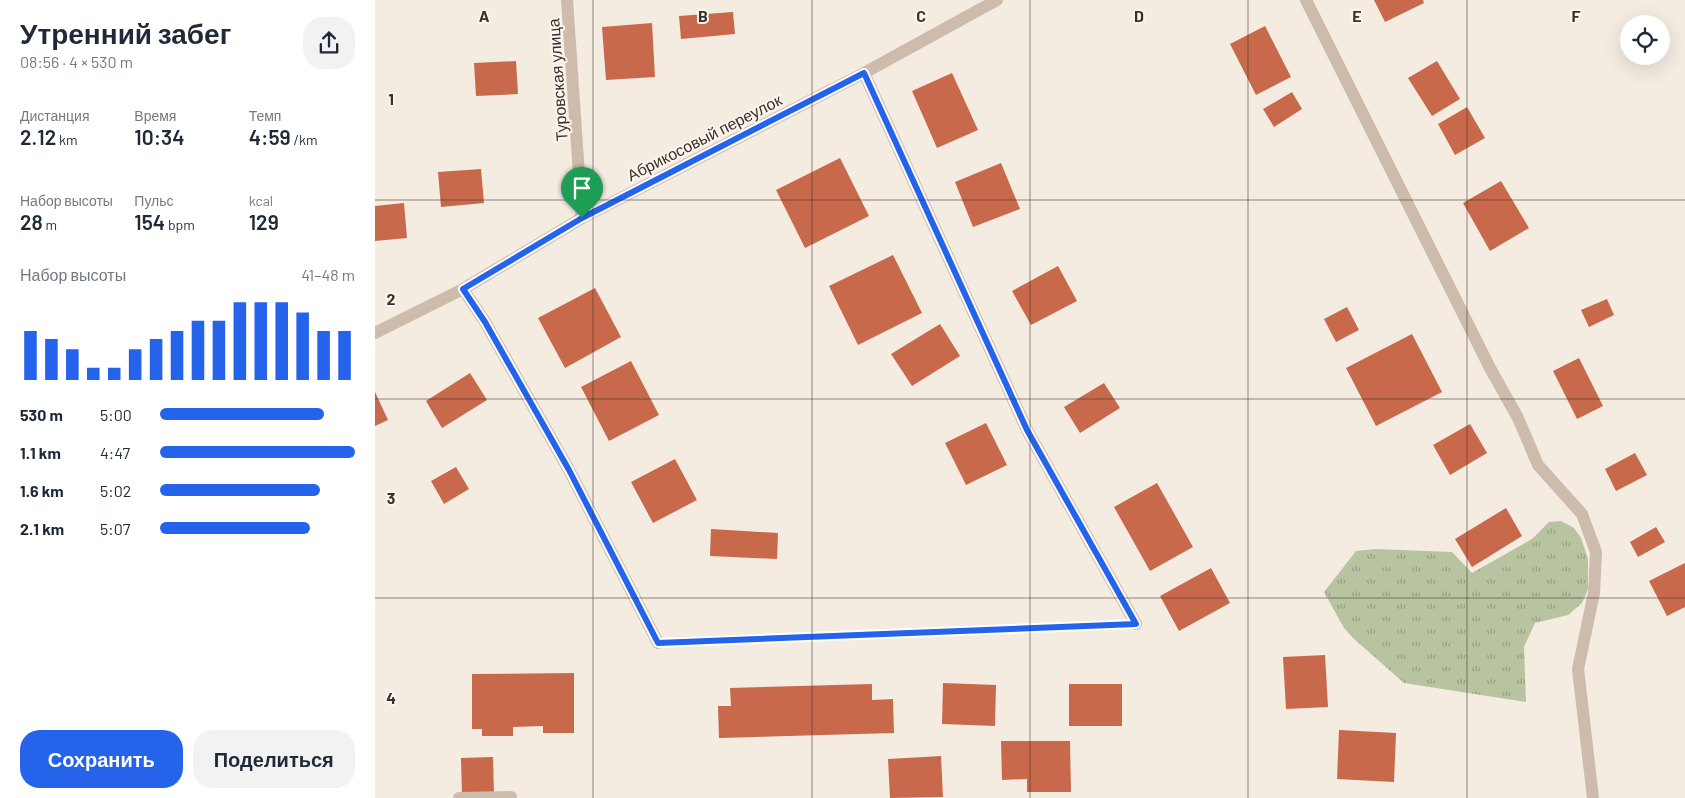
<!DOCTYPE html>
<html lang="ru">
<head>
<meta charset="utf-8">
<style>
  body { margin:0; font-family:Barlow,sans-serif; background:#f2f2f3; color:#1f2937; height:100vh; display:flex; flex-direction:column; font-size:19px; white-space:nowrap }
  * { box-sizing:border-box; margin:0 }
  p { font-size:16px; color:#747a83 }
  .icon { flex:none; width:28px; height:28px; fill:none; stroke:currentColor; stroke-width:2; stroke-linecap:round; stroke-linejoin:round }
  .map { position:relative; flex:1; overflow:hidden }
  .sheet { display:flex; flex-direction:column; background:#fff; width:375px }
  .sheet>* { flex:none }
  .tools { position:absolute; left:1245px; top:15px; display:grid; gap:10px }
  .tools a { display:grid; place-items:center; width:50px; height:50px; border-radius:50%; background:#fff; box-shadow:0 5px 20px #0002; font-size:25px }
  .pin { position:absolute; display:grid; place-items:center; width:42px; height:42px; color:#fff; margin:-51px -21px; border-radius:50% 50% 50% 0; rotate:-45deg; box-shadow:0 0 5px #0007 }
  .pin .icon { rotate:45deg }
  .round { display:grid; place-items:center; flex:none; width:52px; height:52px; border-radius:20px; background:#f2f2f3 }
  .summary { display:flex; align-items:center; justify-content:space-between; height:85px; padding:0 20px }
  h1 { font-size:28px; font-weight:600; line-height:38px }
  .metrics { display:grid; grid-template-columns:repeat(3,1fr); gap:8px; height:85px; padding:5px 20px }
  .metrics div { display:grid; align-content:center }
  .metrics b { font-size:21px; font-weight:600 }
  .metrics small { font-size:14px; font-weight:400 }
  .metrics p { font-size:14px }
  .chart { height:140px; padding:10px 20px }
  .chart p { display:flex; justify-content:space-between }
  .chart svg { width:100%; height:90px; margin-top:5px; stroke:#2563eb; stroke-width:6 }
  .button { display:flex; gap:10px; margin-top:auto; padding:10px 20px }
  .button a { flex:1; height:58px; border-radius:20px; background:#2563eb; color:#fff; font-size:20px; font-weight:600; line-height:58px; text-align:center }
  .button a+a { background:#f2f2f3; color:#1f2937 }
  ul { padding:0 20px; list-style:none; font-size:16px }
  li { display:grid; grid-template-columns:80px 60px 1fr; align-items:center; height:38px }
  li i { height:12px; border-radius:6px; background:#2563eb }
  main { display:flex; flex:1; min-height:0 }
  .map>svg:first-child { display:block }
  .grass { fill:url(#grass-tufts) }
  .building { fill:#c8694b }
  .lines { fill:none; stroke-linecap:round; stroke-linejoin:round }
  .path { stroke:#b9a596; stroke-width:3; stroke-dasharray:2.5 2.5; stroke-linecap:butt }
  .minor { stroke:#cdbbac; stroke-width:12 }
  .route-casing { stroke:#fff; stroke-width:10 }
  .route { stroke:#2563eb; stroke-width:6 }
  .grid { fill:none; stroke:#3b302b; stroke-width:1; stroke-opacity:0.55 }
  .labels { text-anchor:middle; dominant-baseline:central; stroke-width:4; stroke-linejoin:round; paint-order:stroke }
  .street-label { font-size:16px; fill:#3b302b; stroke:#fbf5ee }
  .grid-label { font-size:16px; text-anchor:middle; font-weight:bold; fill:#3b302b; stroke:#fbf5ee; stroke-width:4; stroke-linejoin:round; paint-order:stroke }
</style>
</head>
<body>
<main>
<section class="sheet">
<div class="summary"><div><h1>Утренний забег</h1><p>08:56 · 4 × 530 m</p></div><a class="round"><svg class="icon" aria-label="share" viewBox="0 0 24 24"><path d="M12 15V3M7 8l5-5 5 5M5 13v7h14v-7"/></svg></a></div>
<div class="metrics">
<div><p>Дистанция</p><b>2.12<small> km</small></b></div>
<div><p>Время</p><b>10:34</b></div>
<div><p>Темп</p><b>4:59<small> /km</small></b></div>
</div>
<div class="metrics">
<div><p>Набор высоты</p><b>28<small> m</small></b></div>
<div><p>Пульс</p><b>154<small> bpm</small></b></div>
<div><p>kcal</p><b>129</b></div>
</div>
<div class="chart"><p><span>Набор высоты</span>41–48 m</p>
<svg viewBox="0 0 160 44" preserveAspectRatio="none"><path d="M5 44V20M15 44V24M25 44V29M35 44V38M45 44V38M55 44V29M65 44V24M75 44V20M85 44V15M95 44V15M105 44V6M115 44V6M125 44V6M135 44V11M145 44V20M155 44V20"/></svg>
</div>
<ul>
<li><b>530 m</b>5:00<i style="width:84%"></i></li>
<li><b>1.1 km</b>4:47<i style="width:100%"></i></li>
<li><b>1.6 km</b>5:02<i style="width:82%"></i></li>
<li><b>2.1 km</b>5:07<i style="width:77%"></i></li>
</ul>
<div class="button"><a>Сохранить</a><a>Поделиться</a></div>
</section>
<div class="map">
<svg width="1310" height="798" viewBox="0 0 1310 798">
  <defs>
    <pattern id="grass-tufts" width="24" height="20" patternUnits="userSpaceOnUse" patternTransform="scale(1.25)"><rect width="24" height="20" fill="#b8c4a0"/><path d="M3 7l-1-3M5 7V3M7 7l1-3M15 17l-1-3M17 17v-4M19 17l1-3" fill="none" stroke="#97a083"/></pattern>
  </defs>
  <rect width="100%" height="100%" fill="#f4ebe1"/>
  <path class="grass" d="M1186,521L1199,528L1206,538L1213,559V589L1207,603L1193,615L1160,623L1149,647L1151,702L1029,683L978,638L969,628L949,592L981,551L1001,549L1077,552L1097,573L1157,539L1174,522Z"/>
  <path class="building" d="M999,0H1048L1049,3L1010,22Z
    M358,12L360,34L306,39L304,16Z
    M277,23L280,77L231,80L227,27Z
    M890,26L916,77L881,95L855,44Z
    M141,61L143,94L101,96L99,63Z
    M1062,61L1085,99L1057,116L1033,78Z
    M577,73L603,130L562,148L537,91Z
    M917,92L927,109L899,127L888,109Z
    M1092,107L1110,138L1080,155L1063,124Z
    M465,158L494,216L430,248L401,190Z
    M626,163L645,209L598,227L580,182Z
    M106,169L109,203L66,207L63,172Z
    M1126,181L1154,228L1115,251L1088,203Z
    M29,203L32,238L0,241V206Z
    M518,255L547,313L483,345L454,286Z
    M683,266L702,301L656,325L637,291Z
    M220,288L246,337L190,368L163,318Z
    M1232,299L1239,315L1214,327L1206,310Z
    M972,307L984,330L961,342L949,319Z
    M565,324L585,356L537,386L516,354Z
    M1037,334L1067,392L1001,426L971,368Z
    M1204,358L1228,406L1202,419L1178,371Z
    M256,361L284,415L234,441L206,387Z
    M95,373L112,400L67,428L51,401Z
    M729,383L745,408L705,433L689,407Z
    M0,392L13,420L0,426Z
    M611,423L632,465L591,485L570,443Z
    M1095,424L1112,453L1075,475L1058,445Z
    M1260,453L1272,475L1241,491L1230,469Z
    M300,459L322,500L278,523L256,482Z
    M81,467L94,489L69,504L56,481Z
    M782,483L818,547L775,571L739,507Z
    M1131,508L1147,536L1097,567L1080,539Z
    M1281,527L1290,542L1263,557L1255,542Z
    M336,529L403,533L402,559L335,556Z
    M1310,563V607L1292,616L1274,581Z
    M836,568L855,603L804,631L785,596Z
    M950,655L953,707L911,709L908,657Z
    M199,673V733H168V726L138,727V736H107V729H97V674Z
    M568,683L621,685L620,726L567,724Z
    M497,684V700L518,699L519,733L344,738L343,706H356L355,688Z
    M694,684H747V726H694Z
    M964,730L1021,733L1019,782L962,779Z
    M626,741H695L696,792H652V779L627,780Z
    M566,756L568,797L515,798L513,759Z
    M118,757L119,795L87,796L86,758Z"/>
  <g class="lines">
    <path class="path" d="M301,642L740,625"/>
    <path class="minor" d="M192,0L207,218
      M931,0L1115,368L1143,418L1163,465L1207,514L1221,552L1219,593L1203,669L1218,798
      M489,73L652,430L761,624
      M88,289L110,322L194,470L283,643
      M0,333L88,289L207,218L489,73L622,0
      M84,798L136,797"/>
  </g>
  <g class="lines">
    <g class="route-casing">
      <path id="route" d="M489,73L652,430L761,624L283,643L194,470L110,322L88,289L207,218Z"/>
    </g>
    <use href="#route" class="route"/>
  </g>
  <path class="grid" d="M218,0V798M437,0V798M655,0V798M873,0V798M1092,0V798M0,200H1310M0,399H1310M0,598H1310"/>
  <g class="labels">
    <g class="street-label">
      <text transform="translate(182 80) rotate(-94)">Туровская улица</text>
      <text transform="translate(329 137) rotate(-27)">Абрикосовый переулок</text>
    </g>
  </g>
  <g class="grid-label">
    <text x="109" y="22">A</text>
    <text x="328" y="22">B</text>
    <text x="546" y="22">C</text>
    <text x="764" y="22">D</text>
    <text x="982" y="22">E</text>
    <text x="1201" y="22">F</text>
    <text x="16" y="105">1</text>
    <text x="16" y="305">2</text>
    <text x="16" y="504">3</text>
    <text x="16" y="704">4</text>
  </g>
</svg>
<div class="tools">
<a><svg class="icon" aria-label="locate" viewBox="0 0 24 24"><circle cx="12" cy="12" r="6"/><path d="M12 2v4M12 18v4M2 12h4M18 12h4"/></svg></a>
</div>
<div class="pin" style="left:207px;top:218px;background:#1e9e55"><svg class="icon" aria-label="arrive" viewBox="0 0 24 24"><path d="M6 21V4h12l-3 4 3 4H6"/></svg></div>
</div>
</main>
</body>
</html>
